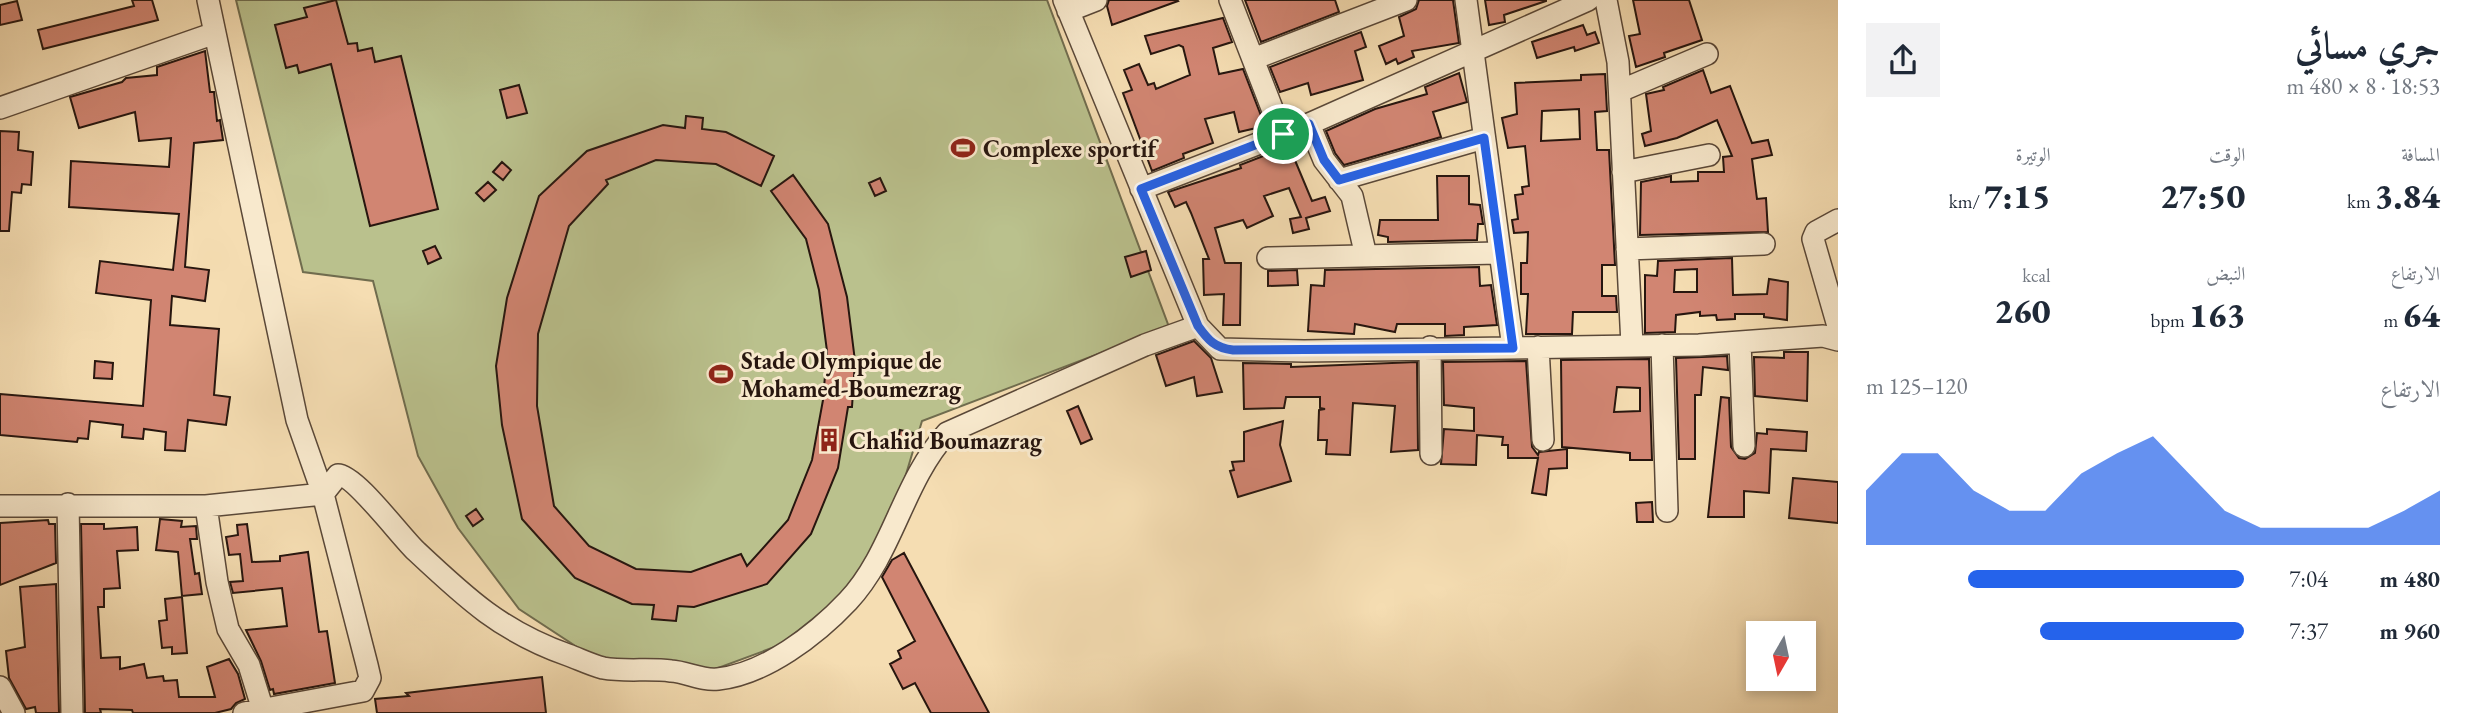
<!DOCTYPE html>
<html lang="ar">
<head>
<meta charset="utf-8">
<style>
  body { margin:0; font-family:"EB Garamond",Amiri,serif; background:#f2f2f3; color:#1f2937; direction:rtl; height:100vh; display:flex; flex-direction:column; font-size:26px; white-space:nowrap }
  * { box-sizing:border-box; margin:0 }
  p { font-size:23px; color:#747a83 }
  .icon { flex:none; width:38px; height:38px; fill:none; stroke:currentColor; stroke-width:2; stroke-linecap:round; stroke-linejoin:round }
  .map { position:relative; flex:1; overflow:hidden; direction:ltr }
  .sheet { display:flex; flex-direction:column; background:#fff; width:630px }
  .sheet>* { flex:none }
  .needle { width:46px; rotate:189deg }
  .fabs { position:absolute; left:1746px; top:621px; display:grid; gap:14px }
  .fabs a { display:grid; place-items:center; width:70px; height:70px; border-radius:0px; background:#fff; box-shadow:0 4px 10px #0003; font-size:35px }
  .pin { position:absolute; display:grid; place-items:center; width:60px; height:60px; color:#fff; margin:-30px; border:4px solid #fff; border-radius:50%; box-shadow:0 2px 7px #0007 }
  .round { display:grid; place-items:center; flex:none; width:74px; height:74px; border-radius:0px; background:#f2f2f3 }
  .overview { display:flex; align-items:center; justify-content:space-between; height:119px; padding:0 28px }
  h1 { font-size:38px; font-weight:800; line-height:52px }
  .metrics { display:grid; grid-template-columns:repeat(3,1fr); gap:10px; height:119px; padding:7px 28px }
  .metrics div { display:grid; align-content:center }
  .metrics b { font-size:35px; font-weight:800 }
  .metrics small { font-size:19px; font-weight:400 }
  .metrics p { font-size:19px }
  .chart { height:196px; padding:14px 28px }
  .chart p { display:flex; justify-content:space-between }
  .chart svg { width:100%; height:126px; margin-top:7px; fill:#2563eb; opacity:.7 }
  ul { padding:0 28px; list-style:none; font-size:23px }
  li { display:grid; grid-template-columns:112px 84px 1fr; align-items:center; height:52px }
  li i { height:18px; border-radius:9px; background:#2563eb }
  main { display:flex; flex:1; min-height:0 }
  .map>svg:first-child { display:block }
  .green { fill:#bac18d; stroke:#706c4e; stroke-width:2 }
  .building { fill:#d18572; stroke:#27160f; stroke-width:2; fill-rule:evenodd }
  .lines { fill:none; stroke-linecap:round; stroke-linejoin:round }
  .minor-casing { stroke:#5a4838; stroke-width:24 }
  .minor { stroke:#f8e9cd; stroke-width:21 }
  .route-casing { stroke:#fff; stroke-width:14 }
  .route { stroke:#2563eb; stroke-width:9 }
  .labels { text-anchor:middle; dominant-baseline:central; stroke-width:6; stroke-linejoin:round; paint-order:stroke }
  .poi-label { font-size:24px; font-weight:bold; fill:#27160f; stroke:#f8e9cd; text-anchor:start }
</style>
</head>
<body>
<main>
<section class="sheet">
<div class="overview"><div><h1>جري مسائي</h1><p>18:53 · 8 × 480 m</p></div><a class="round"><svg class="icon" aria-label="share" viewBox="0 0 24 24"><path d="M12 15V3M7 8l5-5 5 5M5 13v7h14v-7"/></svg></a></div>
<div class="metrics">
<div><p>المسافة</p><b>3.84<small> km</small></b></div>
<div><p>الوقت</p><b>27:50</b></div>
<div><p>الوتيرة</p><b>7:15<small> /km</small></b></div>
</div>
<div class="metrics">
<div><p>الارتفاع</p><b>64<small> m</small></b></div>
<div><p>النبض</p><b>163<small> bpm</small></b></div>
<div><p>kcal</p><b>260</b></div>
</div>
<div class="chart"><p><span>الارتفاع</span>120–125 m</p>
<svg viewBox="0 0 160 44" preserveAspectRatio="none"><path d="M0 44V25L10 12L20 12L30 25L40 32L50 32L60 19L70 12L80 6L90 19L100 32L110 38L120 38L130 38L140 38L150 32L160 25V44z"/></svg>
</div>
<ul>
<li><b>480 m</b>7:04<i style="width:73%"></i></li>
<li><b>960 m</b>7:37<i style="width:54%"></i></li>
</ul>
</section>
<div class="map">
<svg width="1838" height="713" viewBox="0 0 1838 713">
  <rect width="100%" height="100%" fill="#f5ddb2"/>
  <filter id="stains"><feTurbulence type="fractalNoise" baseFrequency=".00286" numOctaves="4"/><feColorMatrix values="0 0 0 0 .2 0 0 0 0 .09 0 0 0 0 .02 0 0 0 .5 -.17"/></filter>
  <radialGradient id="worn" r=".72"><stop offset=".6" stop-color="#630" stop-opacity="0"/><stop offset="1" stop-color="#630" stop-opacity=".3"/></radialGradient>
  <path class="green" d="M236,0H1047L1169,327L922,421L898,501L849,590L780,645L710,671L603,664L519,609L458,528L418,456L373,281L303,272Z"/>
  <path class="building" d="M132,0H152L158,20L43,49L38,30L134,6Z
    M336,0L348,44L357,43L358,51L372,48L375,62L401,56L438,209L370,226L331,64L299,73L297,65L286,68L275,25L307,17L304,8Z
    M1109,0H1177L1178,1L1112,25L1107,6Z
    M1245,0H1335L1339,12L1261,42Z
    M1419,0H1453L1459,43L1412,51L1414,57L1398,64L1396,59L1386,64L1379,46L1404,36L1399,17L1416,9Z
    M1485,0H1546V1L1504,15L1505,22L1489,25Z
    M1633,0H1689L1702,40L1664,53L1665,57L1636,67L1629,36L1640,34Z
    M17,1L22,20L0,25V5Z
    M1223,18L1232,42L1213,48L1219,74L1243,69L1265,126L1239,132L1234,112L1205,119L1213,143L1183,154L1184,158L1152,171L1123,93L1132,90L1124,70L1139,64L1148,85L1154,83L1156,89L1190,75L1183,47L1179,45L1151,54L1145,36Z
    M1583,25L1587,35L1595,32L1599,43L1575,51L1574,47L1537,58L1532,42Z
    M1361,32L1366,47L1355,51L1363,80L1311,95L1308,83L1280,92L1270,67Z
    M205,51L210,92H214L217,121L220,120L223,140L194,143L185,267L209,270L205,301L172,296L170,325L219,329L214,395L230,397L226,425L188,420L185,451L165,450L166,432L144,429L143,439L122,437L123,425L90,421L88,439L78,438L77,442L0,435V394L143,406L151,300L96,293L100,261L173,270L179,214L69,207L71,161L169,167L171,138L139,141L135,112L79,128L70,97L122,82L126,78L157,75V67Z
    M1703,70L1711,93L1730,86L1752,143L1768,140L1772,155L1752,159L1757,199L1766,198L1768,232L1640,235L1641,182L1671,176V182L1698,181V172H1724L1723,157L1732,156L1717,120L1677,138L1645,146L1642,134L1651,131L1646,94L1664,90L1663,87Z
    M1459,73L1467,102L1433,112L1441,137L1344,165L1335,153L1326,131L1375,109L1427,94L1425,87Z
    M1605,74L1607,111L1595,112L1597,150H1609L1615,265H1602V296H1616L1617,312H1573L1572,334H1526L1528,294H1521V263H1527L1528,232L1514,233L1512,220L1518,219L1515,195L1523,194L1522,187L1529,186L1525,146L1508,148L1502,118L1517,114L1515,83L1581,80V75ZM1579,109L1580,139L1541,141L1542,111Z
    M519,85L527,113L507,118L500,90Z
    M686,116L703,118L702,129L726,132L774,156L761,186L716,164L656,160L606,180L608,184L569,226L538,334L537,406L554,506L589,546L636,569L691,572L741,554L747,566L788,520L812,460L823,400L827,351L819,290L806,239L771,191L793,175L828,224L847,297L855,361L852,407H848L838,468L811,534L767,584L694,607L678,606L676,621L652,619L654,605L632,604L575,578L522,519L502,425L496,366L507,298L539,196L587,151L663,125L685,128Z
    M0,131L19,132L18,150L33,152L31,185L22,184L21,193L12,192L9,231H0Z
    M1289,146L1312,201L1325,197L1330,211L1306,218L1309,229L1293,233L1290,219L1301,217L1289,188L1264,196L1273,216L1247,228L1243,220L1215,228L1225,263H1241L1240,325H1223L1224,294L1204,295L1203,259H1209L1191,213L1186,202L1175,207L1168,192L1241,168L1240,165Z
    M502,162L511,170L503,180L493,172Z
    M1437,176H1469V204L1480,205L1483,224H1478L1477,240L1388,242V237L1378,235L1380,220H1438Z
    M880,178L886,191L875,196L869,183Z
    M488,182L496,190L484,201L476,193Z
    M435,246L441,258L428,264L423,251Z
    M1146,251L1151,270L1131,277L1125,257Z
    M1732,258L1733,295L1767,294L1769,279L1788,282L1787,320L1764,317V314H1735V319L1717,320L1716,315L1700,316V312L1676,315L1675,332L1645,333V275L1657,276L1658,261ZM1697,269V292H1674L1675,270Z
    M1479,267L1480,286L1491,285L1497,325L1464,327V335L1445,336V324H1397L1395,332L1355,324L1354,334L1308,331L1311,285L1324,286L1325,270Z
    M1297,270L1298,285L1268,286V271Z
    M1194,341L1211,358L1222,392L1197,396L1194,377L1166,386L1156,355Z
    M1784,352H1808L1807,401L1755,396L1754,357L1784,358Z
    M1727,356L1728,370L1703,367L1701,395H1695V459H1679L1676,358Z
    M1649,359L1652,460H1630V453L1562,447L1561,360ZM1617,387L1640,388V411L1614,412Z
    M95,361L113,363L112,379L94,378Z
    M1526,361L1532,447L1538,455L1539,452L1567,449V468L1549,469L1546,495L1532,493L1538,458H1508V445H1502L1503,437L1477,435L1476,465L1441,464L1444,429L1474,431V408L1444,405L1443,362Z
    M1417,362L1418,450L1391,452L1395,406L1353,403L1350,455L1326,454L1327,440H1318L1319,410L1325,409L1320,408V397H1286L1284,408L1244,409L1243,363L1291,364V367Z
    M1721,397L1729,398L1731,447L1739,458L1745,459L1755,453L1757,433L1767,434V429L1807,432L1806,451L1771,449L1769,493L1744,491V517H1708Z
    M1078,406L1092,439L1081,444L1067,411Z
    M1283,421L1280,445L1291,481L1238,497L1230,471L1234,470L1232,462L1244,461V432Z
    M900,430L913,433L910,450L897,447Z
    M1793,478L1838,482V523L1789,518Z
    M1652,502L1653,522H1637L1636,503Z
    M476,509L483,519L473,526L466,516Z
    M160,519L182,521L181,527L196,526L197,539H190L195,574L199,573L202,594L182,596L178,552L156,550Z
    M48,520L49,524H55L56,563L0,585V523Z
    M81,524H104V529L137,527L138,550L117,551L120,588L104,589V607H98L101,658L120,657V669L144,664L147,678L163,676L164,681L177,680L179,697H215L207,667L229,659L238,674L245,699L236,703L231,709L215,713H133L132,710L100,709L101,713H85Z
    M247,524L252,562L280,561V556L308,552L319,632L327,631L335,683L274,694L273,689L270,690L261,661L246,630L287,626L282,588L233,593L230,582L243,581L240,554L229,555L226,537L238,535L237,525Z
    M904,553L989,713H931L915,683L903,689L890,664L901,658L898,651L915,641L882,577L892,560Z
    M56,584L59,713H36L35,707L26,709L9,678L6,651L25,647L20,587Z
    M182,597L187,653L172,654V647L162,648L159,621L167,620L165,599Z
    M542,677L546,713H377L375,699L409,696L406,693Z"/>
  <g class="lines">
    <g class="minor-casing">
      <path id="minor" d="M1064,0L1198,326L1220,349L1304,351L1699,345L1823,336L1838,340
        M1230,0L1282,134
        M1466,0L1513,348
        M1606,0L1618,62L1632,345
        M1068,11L1096,0
        M1253,59L1406,0
        M1620,91L1707,54
        M0,108L215,33
        M1309,124L1324,160L1352,196L1366,256
        M1623,172L1709,155
        M1339,180L1484,138
        M1141,189L1309,124L1588,0
        M1838,220L1816,232L1813,239L1838,326
        M1627,249L1764,244
        M1268,258L1498,253
        M1740,342L1744,446
        M1662,345L1667,511
        M1430,347L1431,454
        M1538,347L1543,440
        M68,504L72,713
        M0,506H206L323,494L297,420L208,0
        M206,506L217,582L228,629L249,665L263,710
        M0,687L14,713
        M244,713L363,691L370,678L367,665L323,494L338,475C355,475 401,537 416,551C466,598 502,632 568,655C579,659 591,665 603,668C625,672 649,668 671,671C687,672 702,681 718,679C765,674 816,635 848,601C893,553 903,481 947,433L1145,345L1198,326"/>
    </g>
    <use href="#minor" class="minor"/>
  </g>
  <g class="lines">
    <g class="route-casing">
      <path id="route" d="M1309,124L1324,160L1339,180L1484,138L1513,348L1233,350C1215,348 1208,340 1198,326L1141,189Z"/>
    </g>
    <use href="#route" class="route"/>
  </g>
  <defs>
    <g id="stadium-bare" transform="scale(1.89)"><path d="M0-5a6.5 5 0 1 0 0 10a6.5 5 0 1 0 0-10ZM-3.5-1.8h7v3.6h-7Z" fill="#8f2418" stroke="#f8e9cd" stroke-width="2.5" paint-order="stroke"/></g>
    <g id="building-bare" transform="scale(1.89)"><path d="M-4-6H4V6H1V3H-1V6H-4ZM-2.5-4.3h1.7v1.8h-1.7ZM.8-4.3h1.7v1.8H.8ZM-2.5-1h1.7V.8h-1.7ZM.8-1h1.7V.8H.8Z" fill="#8f2418" stroke="#f8e9cd" stroke-width="2.5" paint-order="stroke"/></g>
  </defs>
  <g fill-rule="evenodd">
    <use href="#stadium-bare" x="963" y="148"/>
    <use href="#stadium-bare" x="721" y="374"/>
    <use href="#building-bare" x="829" y="440"/>
  </g>
  <g class="labels">
    <g class="poi-label">
      <text x="983" y="148">Complexe sportif</text>
      <text x="741" y="360">Stade Olympique de<tspan x="741" dy="28">Mohamed-Boumezrag</tspan></text>
      <text x="849" y="440">Chahid Boumazrag</text>
    </g>
  </g>
  <rect width="100%" height="100%" filter="url(#stains)"/>
  <rect width="100%" height="100%" fill="url(#worn)"/>
</svg>
<div class="fabs">
<a><svg class="needle" viewBox="-14 -14 28 28"><path d="M0-13l5 13h-10z" fill="#e53935"/><path d="M0 13l5-13h-10z" fill="#747a83"/></svg></a>
</div>
<div class="pin" style="left:1283px;top:134px;background:#1e9e55"><svg class="icon" aria-label="arrive" viewBox="0 0 24 24"><path d="M6 21V4h12l-3 4 3 4H6"/></svg></div>
</div>
</main>
</body>
</html>
